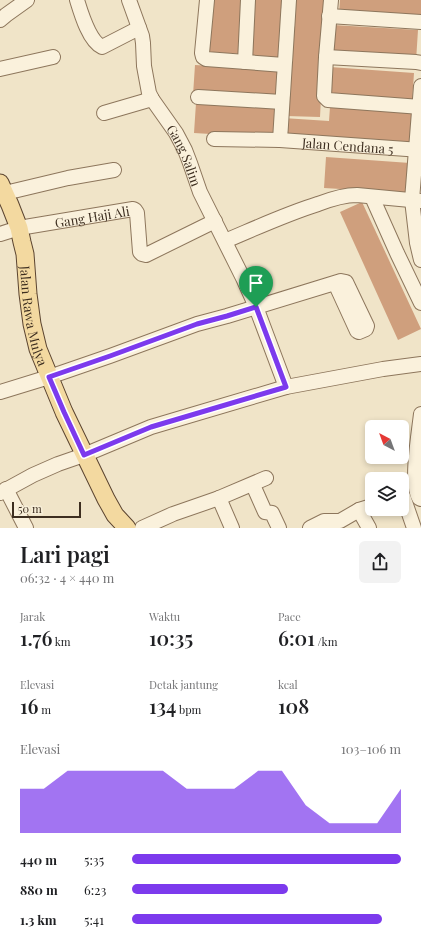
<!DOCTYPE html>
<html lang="id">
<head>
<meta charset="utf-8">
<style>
  body { margin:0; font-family:"Playfair Display",serif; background:#f2f2f2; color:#202124; height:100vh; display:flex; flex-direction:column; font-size:15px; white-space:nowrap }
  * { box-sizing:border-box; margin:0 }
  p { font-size:13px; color:#757577 }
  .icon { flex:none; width:22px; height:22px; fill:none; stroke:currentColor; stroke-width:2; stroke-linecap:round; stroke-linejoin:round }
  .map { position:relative; height:528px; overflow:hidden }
  .sheet { display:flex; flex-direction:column; background:#fff; flex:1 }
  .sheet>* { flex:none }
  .needle { width:26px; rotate:319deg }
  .buttons { position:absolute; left:365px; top:420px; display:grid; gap:8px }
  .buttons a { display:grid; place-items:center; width:44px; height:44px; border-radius:6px; background:#fff; box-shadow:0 2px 6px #0003; font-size:20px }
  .scale { position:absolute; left:12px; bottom:10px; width:69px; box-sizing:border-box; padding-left:4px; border:2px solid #3d2e20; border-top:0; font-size:11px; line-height:14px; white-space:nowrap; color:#3d2e20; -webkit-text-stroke:3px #f7eed8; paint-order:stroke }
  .pin { position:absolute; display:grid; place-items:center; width:34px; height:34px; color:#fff; margin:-41px -17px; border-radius:50% 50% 50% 0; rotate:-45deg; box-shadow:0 0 4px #0007 }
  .pin .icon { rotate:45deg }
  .round { display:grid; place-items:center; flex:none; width:42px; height:42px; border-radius:6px; background:#f2f2f2 }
  .head { display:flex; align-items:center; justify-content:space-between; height:68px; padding:0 20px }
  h1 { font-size:22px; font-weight:600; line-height:30px }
  .stats { display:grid; grid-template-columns:repeat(3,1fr); gap:6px; height:68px; padding:4px 20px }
  .stats div { display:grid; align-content:center }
  .stats b { font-size:20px; font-weight:600 }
  .stats small { font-size:11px; font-weight:400 }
  .stats p { font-size:11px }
  .chart { height:112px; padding:8px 20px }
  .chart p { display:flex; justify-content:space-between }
  .chart svg { width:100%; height:72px; margin-top:4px; fill:#7c3aed; opacity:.7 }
  ul { padding:0 20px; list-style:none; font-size:13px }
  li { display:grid; grid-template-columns:64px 48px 1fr; align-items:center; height:30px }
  li i { height:10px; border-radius:5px; background:#7c3aed }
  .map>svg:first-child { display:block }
  .building { fill:#cf9f7d }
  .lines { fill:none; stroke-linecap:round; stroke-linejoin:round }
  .minor-casing { stroke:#8d765c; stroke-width:16 }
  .major-casing { stroke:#5b4430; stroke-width:19 }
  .minor { stroke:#faf1dc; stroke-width:14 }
  .major { stroke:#f3d9a0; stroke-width:17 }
  .route-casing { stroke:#fff; stroke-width:8 }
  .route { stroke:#7c3aed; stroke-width:5 }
  .labels { text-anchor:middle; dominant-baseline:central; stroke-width:4; stroke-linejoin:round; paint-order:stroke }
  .street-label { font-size:13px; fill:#3d2e20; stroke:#f7eed8 }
</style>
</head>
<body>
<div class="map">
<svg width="421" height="528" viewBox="0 0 421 528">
  <rect width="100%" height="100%" fill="#f0e4c8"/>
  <path class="building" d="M210,0H245L242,54L208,52Z
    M252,0H286L283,59L249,57Z
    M292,0H326L320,117L286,116Z
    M340,0H421V18L339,13Z
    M333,25L418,30L416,61L331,55Z
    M195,65L280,70L278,100L193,95Z
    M330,67L414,73L412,103L328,97Z
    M196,103L280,108L278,138L194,133Z
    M330,107L414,112L412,143L282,134L283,118L329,121Z
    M326,157L410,163L408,193L324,188Z
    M362,202L421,329L398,340L340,212Z"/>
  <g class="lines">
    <g class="minor-casing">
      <g id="minor">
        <path d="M77,0C81,13 89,41 102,47L139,28"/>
        <path id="s1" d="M129,0L142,36L143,43L144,66L149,93L152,99L176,133L185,150L190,163L200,192L243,278L256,307L286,387"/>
        <path d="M207,0L202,53L203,57L206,59L284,65"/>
        <path d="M331,0L326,57L324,96L328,100L421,107"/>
        <path d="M329,16L421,22"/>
        <path d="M0,20L6,15L27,0"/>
        <path d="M326,57L416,62L421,63"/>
        <path d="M245,62L248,0"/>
        <path d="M0,69L53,57"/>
        <path d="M421,86L414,175L412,200L417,243L421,260"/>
        <path d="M198,97L282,102"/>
        <path d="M104,113L152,99"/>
        <path id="s2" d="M214,139L280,140L421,150"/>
        <path d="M280,140L289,0"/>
        <path d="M5,193L68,178L114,170"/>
        <path d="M372,197L397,253L421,303"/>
        <path id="s3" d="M0,234L19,228L133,209L135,210L137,213L140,252L142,254L146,255L215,221"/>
        <path d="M225,241C256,228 286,214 318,204C331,199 343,195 357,195L421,201"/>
        <path d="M0,392L49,377L110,356L197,324L227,316L341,281L346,282L367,326L366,329L359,332L357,331L335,283"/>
        <path d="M421,414C419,432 410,484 419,498L421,499"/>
        <path d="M253,485L265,512L272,513L279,528"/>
        <path d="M6,489L26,528"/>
        <path d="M0,493L33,475L58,464L84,455L151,427L188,416L286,387L383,369L421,364"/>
        <path d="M402,496H403L414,528"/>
        <path d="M219,498L232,528"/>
        <path d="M359,510L369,528"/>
        <path d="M142,528L173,514L219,498L266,478"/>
        <path d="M310,528L324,521H340L359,510L372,506"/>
      </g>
    </g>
    <g class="major-casing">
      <g id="major">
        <path id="s4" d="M0,183L10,205L19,228L22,242L25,254L28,294L32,324L38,349L64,412L106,499L115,515L127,528"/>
      </g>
    </g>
    <use href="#minor" class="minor"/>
    <use href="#major" class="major"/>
  </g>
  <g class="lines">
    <g class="route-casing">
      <path id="route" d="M256,307L286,387L151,427L84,455L64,412L49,377L110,356L197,324L227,316Z"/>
    </g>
    <use href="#route" class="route"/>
  </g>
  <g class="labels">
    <g class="street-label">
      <text stroke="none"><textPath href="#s2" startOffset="134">Jalan Cendana 5</textPath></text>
      <text stroke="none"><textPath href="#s1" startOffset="168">Gang Salim</textPath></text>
      <text stroke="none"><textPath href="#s3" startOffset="94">Gang Haji Ali</textPath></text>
      <text stroke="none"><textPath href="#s4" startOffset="138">Jalan Rawa Mulya</textPath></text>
    </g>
  </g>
</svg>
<div class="buttons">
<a><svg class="needle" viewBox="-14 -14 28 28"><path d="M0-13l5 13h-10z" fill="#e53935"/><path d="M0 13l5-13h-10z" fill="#757577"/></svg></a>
<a><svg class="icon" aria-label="layers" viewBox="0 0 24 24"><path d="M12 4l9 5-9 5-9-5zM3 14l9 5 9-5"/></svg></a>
</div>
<div class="scale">50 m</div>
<div class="pin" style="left:256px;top:307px;background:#1e9e55"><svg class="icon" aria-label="arrive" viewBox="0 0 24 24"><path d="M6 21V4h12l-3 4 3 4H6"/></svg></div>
</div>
<section class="sheet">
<div class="head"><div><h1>Lari pagi</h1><p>06:32 · 4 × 440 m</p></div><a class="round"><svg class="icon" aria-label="share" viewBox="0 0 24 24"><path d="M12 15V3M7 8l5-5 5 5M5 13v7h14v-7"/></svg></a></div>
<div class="stats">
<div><p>Jarak</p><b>1.76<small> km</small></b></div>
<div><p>Waktu</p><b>10:35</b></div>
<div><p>Pace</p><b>6:01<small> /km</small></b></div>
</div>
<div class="stats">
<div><p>Elevasi</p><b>16<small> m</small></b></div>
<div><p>Detak jantung</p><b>134<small> bpm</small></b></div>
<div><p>kcal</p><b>108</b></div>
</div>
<div class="chart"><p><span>Elevasi</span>103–106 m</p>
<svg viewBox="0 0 160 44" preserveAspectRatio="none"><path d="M0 44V17L10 17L20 6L30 6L40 6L50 6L60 6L70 17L80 17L90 17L100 6L110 6L120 27L130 38L140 38L150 38L160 17V44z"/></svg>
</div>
<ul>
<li><b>440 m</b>5:35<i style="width:100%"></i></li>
<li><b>880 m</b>6:23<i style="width:58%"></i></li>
<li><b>1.3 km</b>5:41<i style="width:93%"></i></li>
</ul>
</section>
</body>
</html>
